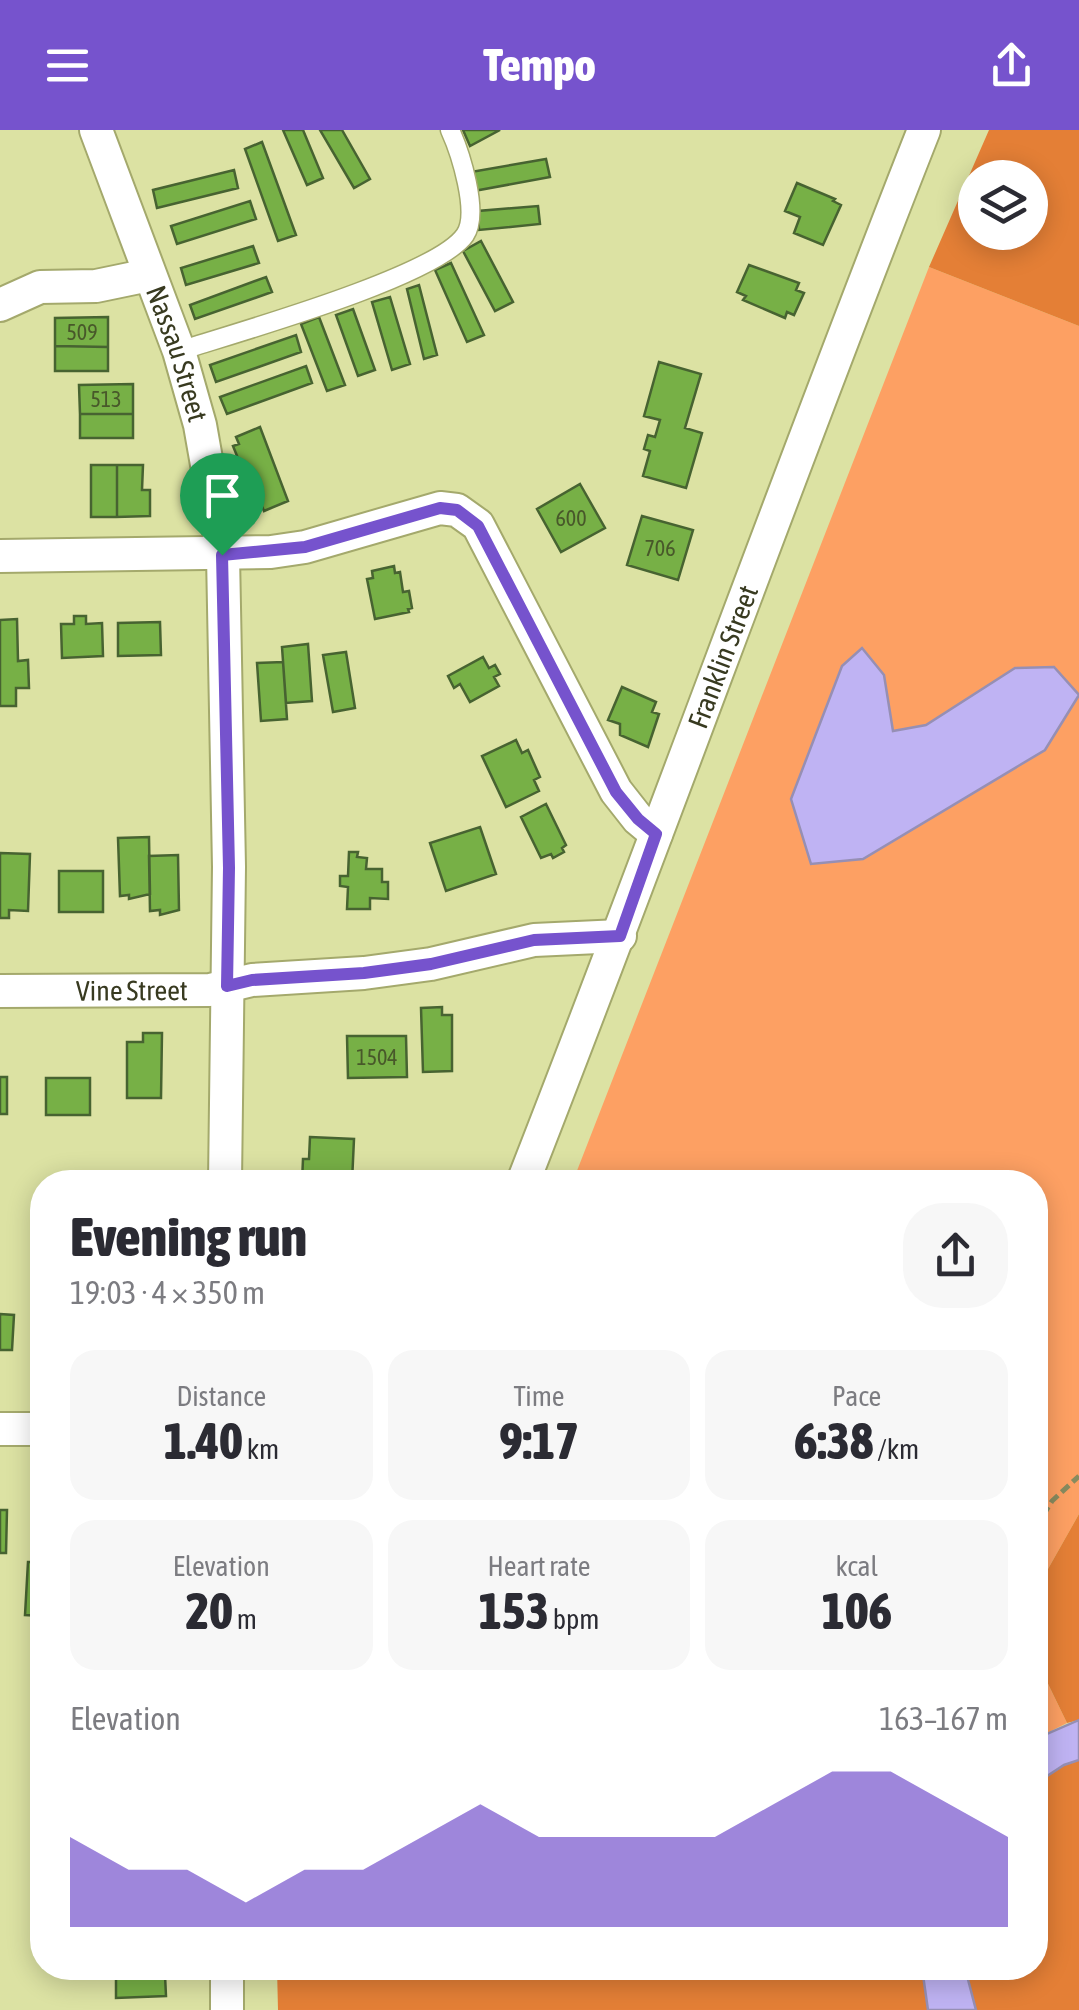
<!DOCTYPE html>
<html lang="en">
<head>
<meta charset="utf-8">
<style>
  body { margin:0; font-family:"Asap Condensed",sans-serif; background:#f7f7f7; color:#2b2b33; height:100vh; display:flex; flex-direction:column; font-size:38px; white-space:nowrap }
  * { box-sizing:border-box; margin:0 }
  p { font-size:32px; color:#7c7c81 }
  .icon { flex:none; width:55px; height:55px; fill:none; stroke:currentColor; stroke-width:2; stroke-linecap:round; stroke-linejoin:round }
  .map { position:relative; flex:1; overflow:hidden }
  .sheet { position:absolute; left:30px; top:1040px; width:1018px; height:810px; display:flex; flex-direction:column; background:#fff; border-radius:40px; box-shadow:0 5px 25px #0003 }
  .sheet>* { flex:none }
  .buttons { position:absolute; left:958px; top:30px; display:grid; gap:20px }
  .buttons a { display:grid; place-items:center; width:90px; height:90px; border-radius:50%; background:#fff; box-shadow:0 5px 25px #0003; font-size:50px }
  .pin { position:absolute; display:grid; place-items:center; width:85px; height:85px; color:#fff; margin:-102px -42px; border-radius:50% 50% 50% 0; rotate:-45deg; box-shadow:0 0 10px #0007 }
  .pin .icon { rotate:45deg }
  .round { display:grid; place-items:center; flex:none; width:105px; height:105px; border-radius:40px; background:#f7f7f7 }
  .headline { display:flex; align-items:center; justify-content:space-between; height:170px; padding:0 40px }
  h1 { font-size:55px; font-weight:800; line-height:75px }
  .metrics { display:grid; grid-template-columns:repeat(3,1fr); gap:15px; height:170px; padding:10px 40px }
  .metrics div { display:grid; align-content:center; border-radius:25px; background:#f7f7f7; text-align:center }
  .metrics b { font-size:50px; font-weight:800 }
  .metrics small { font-size:28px; font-weight:400 }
  .metrics p { font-size:28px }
  .chart { height:280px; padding:20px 40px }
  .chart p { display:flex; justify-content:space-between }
  .chart svg { width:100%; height:180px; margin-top:10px; fill:#7653cd; opacity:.7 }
  header { display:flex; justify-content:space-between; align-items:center; height:130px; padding:0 40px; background:#7653cd; color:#fff; font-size:45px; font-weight:800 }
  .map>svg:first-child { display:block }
  .green { fill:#fda063 }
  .forest { fill:#e47f36; fill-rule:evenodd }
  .water { fill:#bfb3f3; stroke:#968fb4; stroke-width:2.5 }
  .building { fill:#77b046; stroke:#476331; stroke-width:2.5 }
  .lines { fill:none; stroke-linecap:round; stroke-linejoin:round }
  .service-casing { stroke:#a4a96c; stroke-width:21 }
  .minor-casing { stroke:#a4a96c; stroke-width:36 }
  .path { stroke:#878b5f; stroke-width:5; stroke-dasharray:10 5; stroke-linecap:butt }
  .service { stroke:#fff; stroke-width:18 }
  .minor { stroke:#fff; stroke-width:32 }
  .route-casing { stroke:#fff; stroke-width:20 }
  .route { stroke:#7653cd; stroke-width:12 }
  .labels { text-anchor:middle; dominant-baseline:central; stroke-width:8; stroke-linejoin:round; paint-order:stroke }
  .number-label { font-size:22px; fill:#48582a }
  .street-label { font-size:28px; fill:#383a20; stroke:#dce2a3 }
</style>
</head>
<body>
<header><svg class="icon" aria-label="menu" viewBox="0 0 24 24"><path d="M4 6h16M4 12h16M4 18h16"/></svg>Tempo<svg class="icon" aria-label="share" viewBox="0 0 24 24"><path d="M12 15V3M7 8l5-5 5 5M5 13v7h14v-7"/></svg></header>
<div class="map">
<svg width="1079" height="1880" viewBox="0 0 1079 1880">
  <rect width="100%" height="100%" fill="#dce2a3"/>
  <path class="green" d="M929,137L1079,196V1384L1035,1462V1052L573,1051Z
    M1035,1527L1067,1593L1035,1609Z"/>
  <path class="forest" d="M989,0H1079V196L929,137ZM975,48H1030V102H975Z
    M1079,1384V1590L1067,1593L1035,1527V1462Z
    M1079,1630V1880H976L965,1838H1035V1654L1064,1635Z
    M277,1838H922L928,1880H278Z"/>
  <path class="water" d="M862,518L884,545L893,601L926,595L1015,538L1054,537L1079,565L1045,620L863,729L811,734L791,669L842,536Z
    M1079,1590V1630L1064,1635L1035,1654V1609Z
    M922,1838H965L976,1880H928Z"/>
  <path class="building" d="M283,0H303L323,48L307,55Z
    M320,0H342L370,49L354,58Z
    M463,0H500L470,16Z
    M262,12L296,105L278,111L245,19Z
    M546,29L550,47L474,61L471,42Z
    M234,40L238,58L157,78L153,60Z
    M797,53L835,69L833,71L841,75L823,115L794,103L800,87L785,81Z
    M250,71L256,89L177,114L171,96Z
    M538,76L540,94L479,100L478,81Z
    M481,111L513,172L495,181L463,121Z
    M253,116L259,133L186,155L181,138Z
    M451,133L484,205L467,212L435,140Z
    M749,135L799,153L796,160L804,163L794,185L787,182L785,188L743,170L746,166L737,162Z
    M266,147L272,162L195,189L190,175Z
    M419,155L437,225L424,229L407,159Z
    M390,167L410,234L392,240L372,172Z
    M353,179L375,240L358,246L336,185Z
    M108,187V217L55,216V188Z
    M319,187L345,255L327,261L301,194Z
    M296,205L301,222L216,252L210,235Z
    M55,216L108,217V241H55Z
    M659,232L701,244L685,298L702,303L686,358L643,346L650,321L644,319L648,305L655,307L660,290L644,286Z
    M306,236L312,253L227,284L220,267Z
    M133,254V284H80L79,255Z
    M80,284H133V308H80Z
    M260,297L288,371L264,381L256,362L252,363L233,316L239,314L236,307Z
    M91,335H117V387H91Z
    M117,335H143L142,360H150V386L117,387Z
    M580,354L605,398L561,422L537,379Z
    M642,386L693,400L678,450L627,435Z
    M394,436L395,443L400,442L403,462L409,461L412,478L408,479L409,482L375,489L367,449L373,448L372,441Z
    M74,486H86V494L102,493L103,526L62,528L61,494H74Z
    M17,489L18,531L28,530L29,558H16V576H0V490Z
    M160,492L161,525L118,526V493Z
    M308,514L312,571L286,573L282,517Z
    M346,522L355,578L333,582L323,525Z
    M483,527L489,538L495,535L500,544L494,547L499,556L470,572L460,554L454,558L448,546Z
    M283,532L287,589L261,591L257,533Z
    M622,557L656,572L652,582L659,584L648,617L620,605V594L608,590Z
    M516,610L522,623L528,620L540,647L534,650L539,661L506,677L482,626Z
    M546,674L566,715L562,718L564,722L553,728L551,724L541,728L521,687Z
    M480,697L496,744L446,761L430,713Z
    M149,707L150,764L129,769V765L120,766L118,708Z
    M349,722H358L357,727L367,728L366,739H382V752H388V769L370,768V779H347L348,757L340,756V746H348Z
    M0,723L30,724L28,781L9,780V788H0Z
    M178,725L179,780L160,785V780L150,781L149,726Z
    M59,741H103V782H59Z
    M442,877V885H452V941L423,942L421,878Z
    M143,903H162L161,968H127V912H143Z
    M347,906H406L407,947L348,948Z
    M0,947H7V984H0Z
    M46,948H90V985H46Z
    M310,1007L354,1009L352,1052H302L303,1029H309Z
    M0,1184L14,1185L12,1220H0Z
    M0,1380H7L6,1423H0Z
    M28,1432H42V1486L25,1485Z
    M116,1838H157V1845H165L166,1866L116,1868Z"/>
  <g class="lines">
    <g class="service-casing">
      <path id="service" d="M179,221C235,203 436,147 465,105C480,83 460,22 450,0"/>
    </g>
    <g class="minor-casing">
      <g id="minor">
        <path id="s1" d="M96,0L179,221L200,295L223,425L229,737L225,1052"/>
        <path d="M0,175L40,157L96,156L149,145"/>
        <path d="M0,426L271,422L305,417L440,378L457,380L478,395L616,661L638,689L656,704"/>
        <path id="s2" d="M0,861L210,860L252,850L364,843L431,834L534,810L620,806"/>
        <path id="s3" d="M523,1052C660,703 786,349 924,0"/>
        <path d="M0,1299H42"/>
        <path d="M227,1838V1880"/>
      </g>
    </g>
    <path class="path" d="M1035,1398L1052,1371L1079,1346"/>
    <use href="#service" class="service"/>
    <use href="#minor" class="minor"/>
  </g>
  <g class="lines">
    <g class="route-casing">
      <path id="route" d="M440,378L457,380L478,396L616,662L638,689L656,704L620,806L534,810L431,834L364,843L252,850L227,856L229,738L222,425L305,417Z"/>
    </g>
    <use href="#route" class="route"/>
  </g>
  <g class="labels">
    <g class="number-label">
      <text x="82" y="202">509</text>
      <text x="106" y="269">513</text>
      <text x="571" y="388">600</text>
      <text x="660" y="418">706</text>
      <text x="377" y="927">1504</text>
    </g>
    <g class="street-label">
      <text stroke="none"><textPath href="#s1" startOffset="238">Nassau Street</textPath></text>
      <text stroke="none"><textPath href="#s3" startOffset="562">Franklin Street</textPath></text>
      <text stroke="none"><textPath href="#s2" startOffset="132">Vine Street</textPath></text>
    </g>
  </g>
</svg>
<div class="buttons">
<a><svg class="icon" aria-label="layers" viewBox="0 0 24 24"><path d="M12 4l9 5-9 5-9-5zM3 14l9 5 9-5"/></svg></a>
</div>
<div class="pin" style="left:222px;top:425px;background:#1e9e55"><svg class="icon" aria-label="arrive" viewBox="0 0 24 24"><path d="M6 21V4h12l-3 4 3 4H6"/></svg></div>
<section class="sheet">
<div class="headline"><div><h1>Evening run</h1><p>19:03 · 4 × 350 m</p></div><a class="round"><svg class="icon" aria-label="share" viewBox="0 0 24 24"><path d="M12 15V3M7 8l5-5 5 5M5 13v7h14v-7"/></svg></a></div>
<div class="metrics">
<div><p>Distance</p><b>1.40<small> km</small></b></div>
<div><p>Time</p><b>9:17</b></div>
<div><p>Pace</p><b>6:38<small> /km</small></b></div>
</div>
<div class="metrics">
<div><p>Elevation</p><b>20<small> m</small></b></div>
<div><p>Heart rate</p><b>153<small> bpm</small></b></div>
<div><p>kcal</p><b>106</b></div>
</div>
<div class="chart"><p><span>Elevation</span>163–167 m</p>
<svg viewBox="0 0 160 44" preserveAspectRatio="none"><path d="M0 44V22L10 30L20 30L30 38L40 30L50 30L60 22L70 14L80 22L90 22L100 22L110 22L120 14L130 6L140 6L150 14L160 22V44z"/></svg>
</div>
</section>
</div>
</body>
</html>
